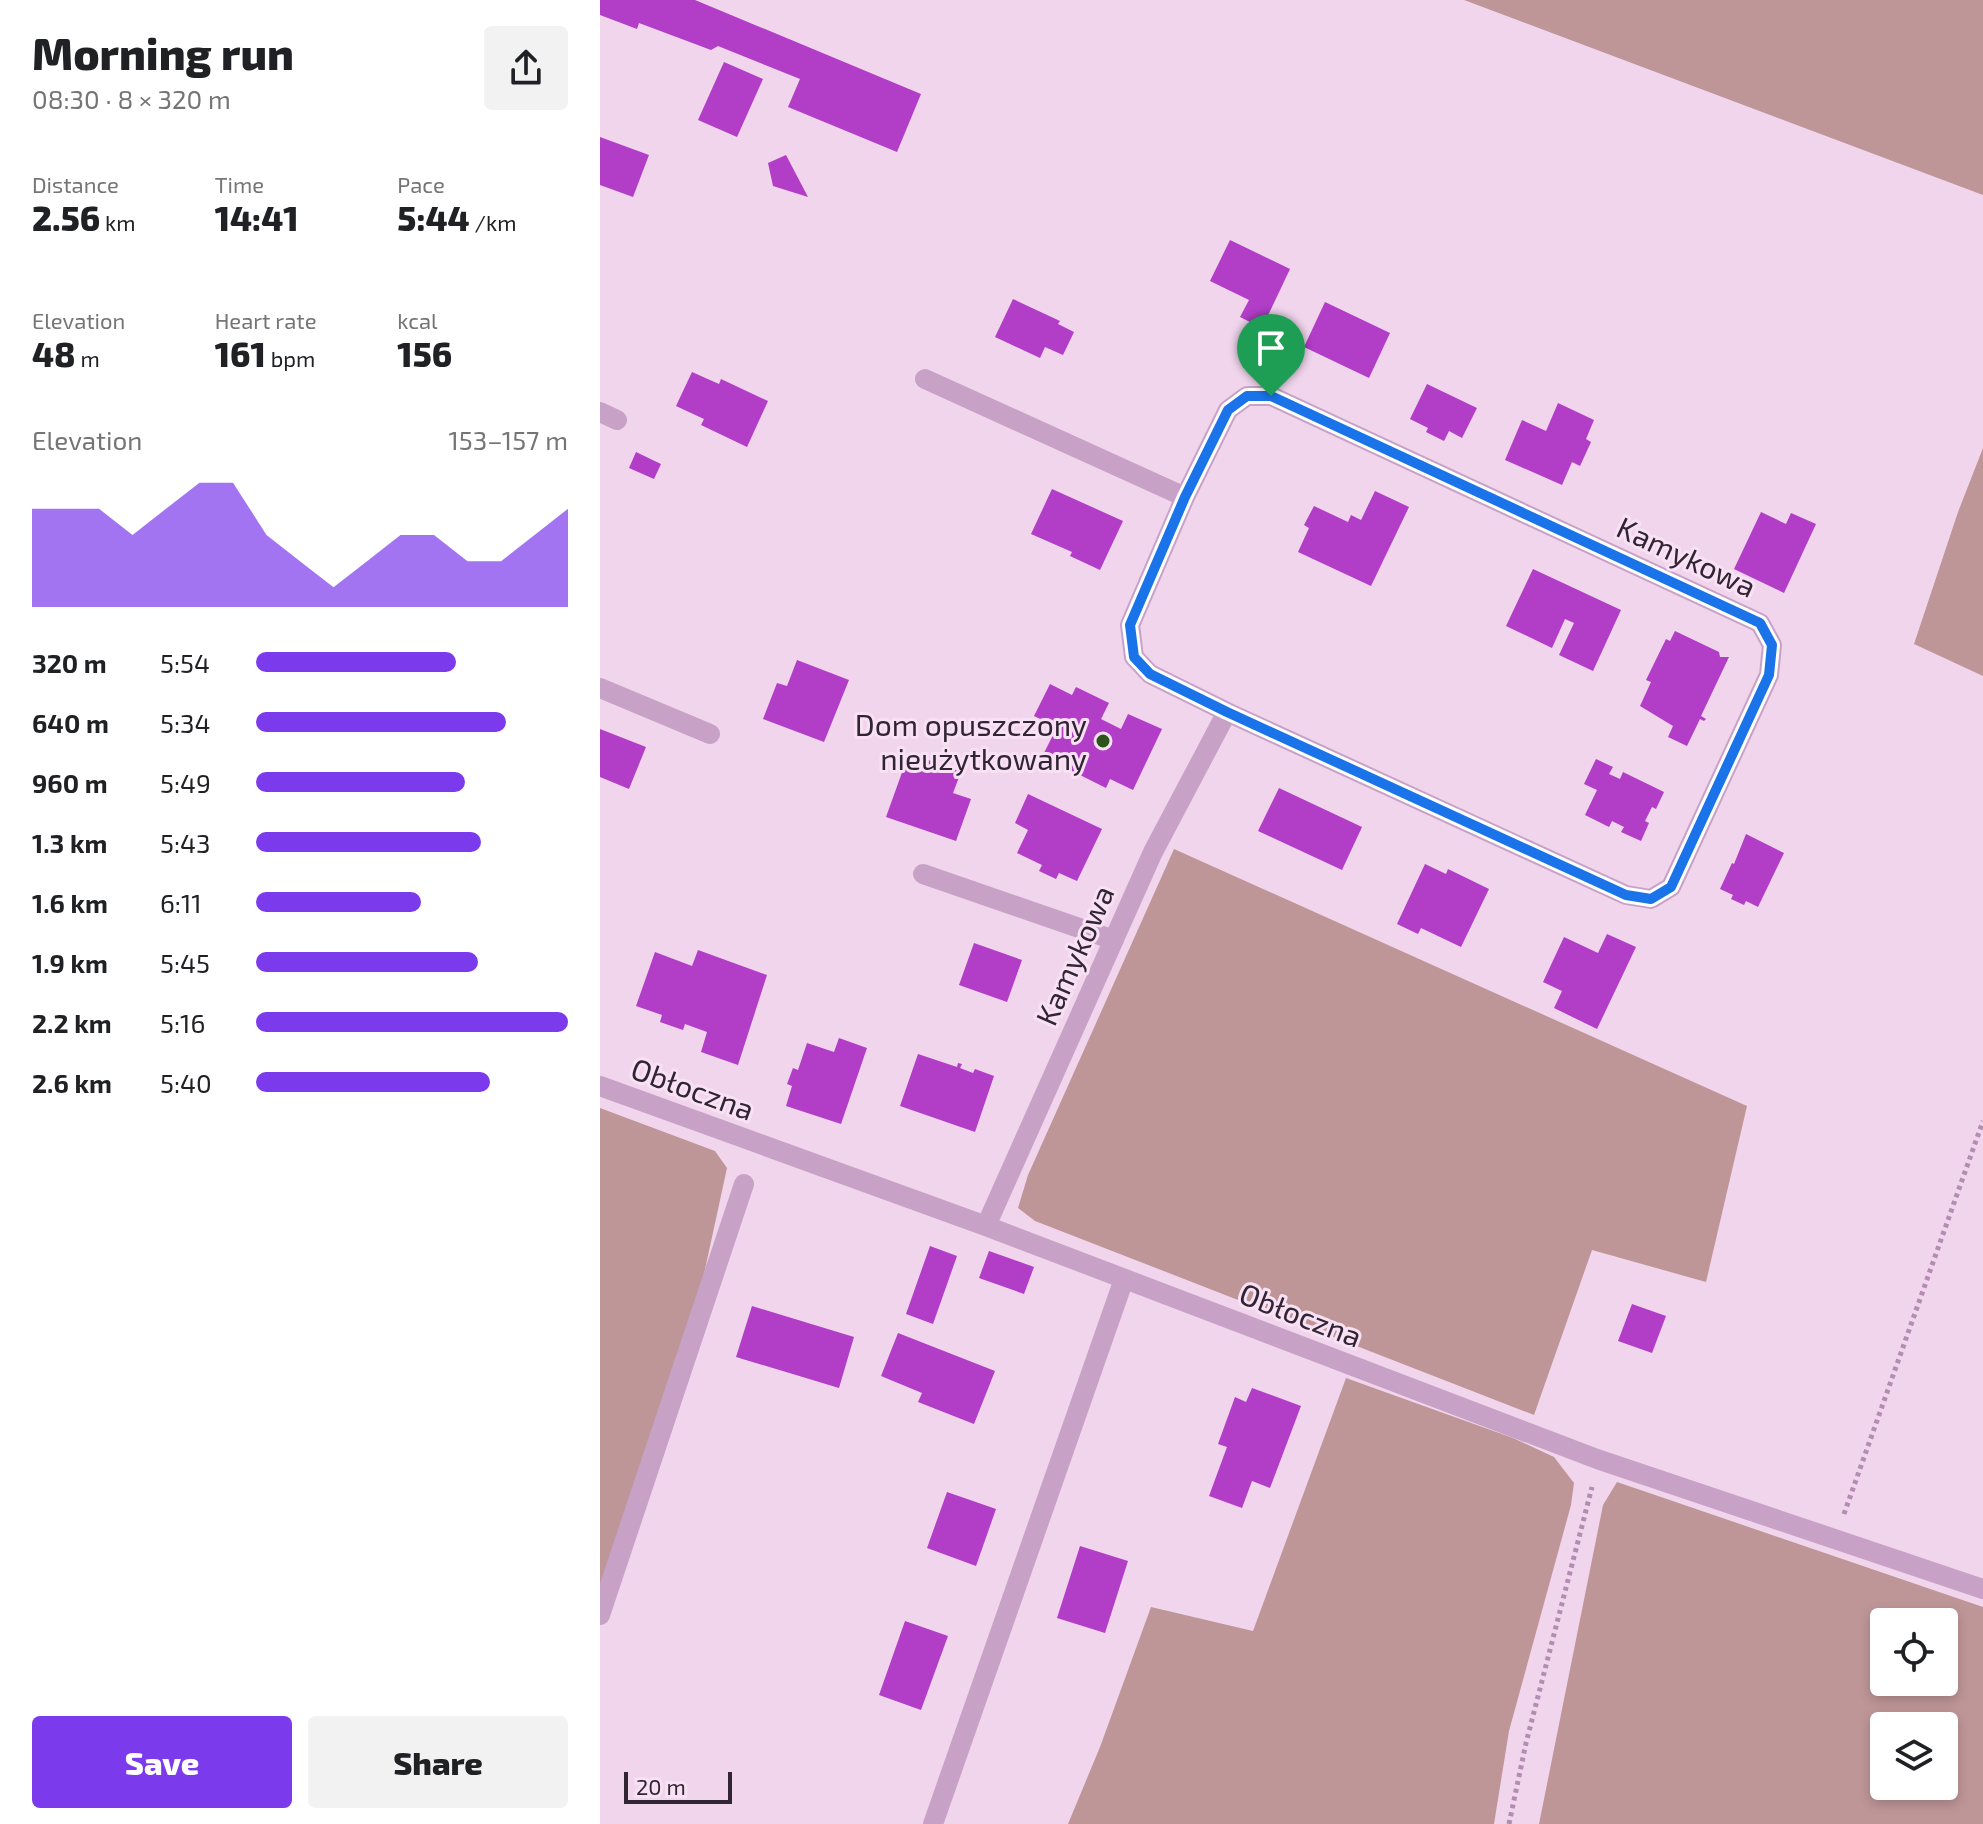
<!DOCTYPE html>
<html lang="en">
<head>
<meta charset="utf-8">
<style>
  body { margin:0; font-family:"Exo 2",sans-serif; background:#f2f2f2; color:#202124; height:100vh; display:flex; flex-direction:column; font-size:30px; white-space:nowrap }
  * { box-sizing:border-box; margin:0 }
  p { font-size:26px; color:#757577 }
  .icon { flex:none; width:44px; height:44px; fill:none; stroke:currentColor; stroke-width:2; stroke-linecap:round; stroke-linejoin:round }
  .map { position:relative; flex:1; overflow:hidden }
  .sheet { display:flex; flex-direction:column; background:#fff; width:600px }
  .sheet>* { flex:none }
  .fabs { position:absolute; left:1270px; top:1608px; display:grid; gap:16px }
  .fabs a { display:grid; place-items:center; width:88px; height:88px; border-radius:8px; background:#fff; box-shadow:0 4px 12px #0003; font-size:40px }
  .scale { position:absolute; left:24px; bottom:20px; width:108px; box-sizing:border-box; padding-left:8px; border:4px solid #312433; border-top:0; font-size:22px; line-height:28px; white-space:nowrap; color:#312433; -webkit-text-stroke:6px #f9e1f5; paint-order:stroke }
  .pin { position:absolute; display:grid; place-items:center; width:68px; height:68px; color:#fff; margin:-82px -34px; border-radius:50% 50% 50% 0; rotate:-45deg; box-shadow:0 0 8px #0007 }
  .pin .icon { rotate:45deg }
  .round { display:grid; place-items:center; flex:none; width:84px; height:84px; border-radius:8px; background:#f2f2f2 }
  .head { display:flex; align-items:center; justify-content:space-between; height:136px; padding:0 32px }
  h1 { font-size:44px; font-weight:800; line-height:60px }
  .stats { display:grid; grid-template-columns:repeat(3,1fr); gap:12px; height:136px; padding:8px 32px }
  .stats div { display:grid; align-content:center }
  .stats b { font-size:34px; font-weight:800 }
  .stats small { font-size:22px; font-weight:400 }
  .stats p { font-size:22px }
  .chart { height:224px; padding:16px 32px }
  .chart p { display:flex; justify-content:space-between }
  .chart svg { width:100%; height:144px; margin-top:8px; fill:#7c3aed; opacity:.7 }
  .button { display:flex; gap:16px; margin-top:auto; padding:16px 32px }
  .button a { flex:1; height:92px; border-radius:8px; background:#7c3aed; color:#fff; font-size:32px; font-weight:800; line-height:92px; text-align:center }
  .button a+a { background:#f2f2f2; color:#202124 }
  ul { padding:0 32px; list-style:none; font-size:26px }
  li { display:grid; grid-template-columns:128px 96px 1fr; align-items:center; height:60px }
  li i { height:20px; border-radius:10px; background:#7c3aed }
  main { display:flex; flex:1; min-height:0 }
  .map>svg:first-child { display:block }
  .green { fill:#bf9698; fill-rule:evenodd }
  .building { fill:#b23dc7 }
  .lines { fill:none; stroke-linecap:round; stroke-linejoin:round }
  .path { stroke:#b48cb2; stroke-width:5; stroke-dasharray:4 4; stroke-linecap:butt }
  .minor { stroke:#c8a2c6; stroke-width:20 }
  .route-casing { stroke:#fff; stroke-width:16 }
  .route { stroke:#1a73e8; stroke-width:10 }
  .poi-dot { fill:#2d541a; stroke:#f9e1f5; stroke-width:3 }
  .labels { text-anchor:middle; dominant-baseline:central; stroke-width:6; stroke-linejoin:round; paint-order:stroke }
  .street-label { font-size:30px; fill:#312433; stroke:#f9e1f5 }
  .poi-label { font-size:30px; fill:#312433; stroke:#f9e1f5; text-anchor:end }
</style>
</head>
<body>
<main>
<section class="sheet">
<div class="head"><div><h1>Morning run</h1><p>08:30 · 8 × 320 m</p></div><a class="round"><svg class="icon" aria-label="share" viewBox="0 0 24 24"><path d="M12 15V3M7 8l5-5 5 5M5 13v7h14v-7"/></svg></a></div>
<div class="stats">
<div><p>Distance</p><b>2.56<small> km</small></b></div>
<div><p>Time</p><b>14:41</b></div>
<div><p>Pace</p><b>5:44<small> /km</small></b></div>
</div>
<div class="stats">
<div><p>Elevation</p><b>48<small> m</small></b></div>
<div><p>Heart rate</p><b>161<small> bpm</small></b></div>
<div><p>kcal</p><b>156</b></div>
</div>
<div class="chart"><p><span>Elevation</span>153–157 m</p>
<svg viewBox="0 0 160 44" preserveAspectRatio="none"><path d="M0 44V14L10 14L20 14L30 22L40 14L50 6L60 6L70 22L80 30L90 38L100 30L110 22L120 22L130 30L140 30L150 22L160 14V44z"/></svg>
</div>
<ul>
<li><b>320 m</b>5:54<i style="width:64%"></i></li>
<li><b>640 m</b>5:34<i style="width:80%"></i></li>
<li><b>960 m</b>5:49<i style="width:67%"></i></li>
<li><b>1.3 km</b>5:43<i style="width:72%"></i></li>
<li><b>1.6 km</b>6:11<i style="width:53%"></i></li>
<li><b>1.9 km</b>5:45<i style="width:71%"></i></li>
<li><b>2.2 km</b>5:16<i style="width:100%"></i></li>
<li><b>2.6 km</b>5:40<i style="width:75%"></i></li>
</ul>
<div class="button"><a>Save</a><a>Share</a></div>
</section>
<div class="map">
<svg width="1383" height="1824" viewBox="0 0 1383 1824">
  <rect width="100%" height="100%" fill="#f0d5ed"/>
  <path class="green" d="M864,0H1383V195Z
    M1383,448V676L1314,644L1358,512Z
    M574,849L1147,1106L1106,1282L992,1250L934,1415L435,1221L418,1208L428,1175Z
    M0,1108L115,1151L127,1168L96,1311L0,1586Z
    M746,1378L913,1438L954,1457L974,1483L971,1505L909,1731L894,1824H468L500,1747L551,1607L653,1631Z
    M1017,1482L1383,1607V1824H939L1003,1505ZM1284,1622H1344V1682H1284ZM1284,1726H1344V1786H1284Z"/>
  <path class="building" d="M0,0H95L321,94L297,152L188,107L200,79L118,46L111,50L39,23L37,29L0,15Z
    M124,62L163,79L137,137L98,120Z
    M0,137L49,155L33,197L0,185Z
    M186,155L208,197L173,186L168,163Z
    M630,240L690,269L662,328L640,317L649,300L610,281Z
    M413,299L460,321L458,324L474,332L463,355L445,347L440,358L395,337Z
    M725,302L790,333L769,378L704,347Z
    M92,372L119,384L121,379L168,401L147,447L101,425L104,419L76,406Z
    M827,384L877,408L862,438L849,431L844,441L826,432L828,428L810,419Z
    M958,403L994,420L986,439L991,442L980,466L972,462L962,485L905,460L922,420L946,431Z
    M36,452L61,464L54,479L29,468Z
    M452,489L523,521L500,570L470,556L472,552L431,534Z
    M775,491L809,507L771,586L698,552L709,528L704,525L714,506L748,522L751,515L761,520Z
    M1161,512L1186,524L1191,513L1216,524L1184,593L1134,569Z
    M933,569L1021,610L993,671L959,655L974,623L965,619L952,648L906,626Z
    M1075,631L1119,652L1120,657H1129L1101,716L1106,719L1104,721L1100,719L1087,746L1068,737L1073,726L1040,706L1051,682L1046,680L1066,639L1070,641Z
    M197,660L249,680L224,742L163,719L177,683L187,686Z
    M450,684L472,695L476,687L509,703L501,719L521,729L528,714L562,729L533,790L510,779L506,788L466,768L469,762L444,753L457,727L434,716Z
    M0,729L46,747L29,789L0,777Z
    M309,753L361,772L353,793L371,799L356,841L286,817Z
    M996,759L1013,767L1009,774L1020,779L1023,772L1064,792L1056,809L1052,807L1045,821L1049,823L1041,841L1021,832L1024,827L1012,821L1009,827L985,815L997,790L984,784Z
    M679,788L762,827L742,870L658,831Z
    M428,794L502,829L477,881L459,873L456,879L439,871L442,865L417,853L428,830L415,823Z
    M1146,834L1184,853L1158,907L1146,901L1144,905L1131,899L1133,895L1120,889L1132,863L1134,864Z
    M825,864L846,874L848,869L889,889L861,947L821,928L818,934L797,924Z
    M1007,934L1036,947L997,1029L954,1008L962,991L943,982L964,937L998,953Z
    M374,943L422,960L407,1002L359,985Z
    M98,950L167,975L138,1065L101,1052L107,1032L85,1024L83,1030L60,1022L62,1015L36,1006L55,952L92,966Z
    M239,1038L267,1048L241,1124L186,1106L192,1086L187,1084L193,1068L198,1070L207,1043L234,1052Z
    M318,1054L357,1067L358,1063L362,1064L360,1068L373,1073L375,1069L394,1076L375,1132L300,1106Z
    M330,1246L357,1256L333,1324L306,1314Z
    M389,1251L434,1267L424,1294L379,1278Z
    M1032,1304L1066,1316L1052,1353L1018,1341Z
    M152,1306L254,1337L239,1388L136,1357Z
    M298,1333L395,1371L374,1424L318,1402L322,1393L281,1376Z
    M652,1388L701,1406L670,1488L652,1481L642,1508L609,1496L627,1447L618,1444L635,1397L646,1402Z
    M347,1492L396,1509L376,1566L327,1548Z
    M480,1546L528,1561L505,1633L457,1618Z
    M305,1621L348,1636L321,1710L279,1695Z"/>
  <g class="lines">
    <path class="path" d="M1244,1514L1383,1121
      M909,1824L926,1743L992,1487"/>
    <path class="minor" d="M325,379L585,497
      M647,396H671L1160,623L1172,645L1169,675L1071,887L1051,899L1026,895L627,712L550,674L534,657L530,625L585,497L628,410Z
      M0,412L17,420
      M0,688L110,734
      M323,874L514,940
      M0,1086L386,1226L997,1459L1383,1589
      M386,1226L553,852L627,712
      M0,1615L144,1184
      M333,1824L524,1279"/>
  </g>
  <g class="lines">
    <g class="route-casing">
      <path id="route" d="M647,396H671L1160,623L1172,645L1169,675L1071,887L1051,899L1026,895L627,712L550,674L534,657L530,625L585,497L628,410Z"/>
    </g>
    <use href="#route" class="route"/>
  </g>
  <circle class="poi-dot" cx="503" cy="741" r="8"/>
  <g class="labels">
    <g class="street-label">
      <text transform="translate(1087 556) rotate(25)">Kamykowa</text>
      <text transform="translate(474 955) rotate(-66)">Kamykowa</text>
      <text transform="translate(93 1088) rotate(20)">Obłoczna</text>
      <text transform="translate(701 1314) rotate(21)">Obłoczna</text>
    </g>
    <g class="poi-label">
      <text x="487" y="724">Dom opuszczony<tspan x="487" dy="34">nieużytkowany</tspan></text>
    </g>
  </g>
</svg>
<div class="fabs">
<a><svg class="icon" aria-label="locate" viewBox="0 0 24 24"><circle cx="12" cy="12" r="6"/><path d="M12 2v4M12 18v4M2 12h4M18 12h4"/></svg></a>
<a><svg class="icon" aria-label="layers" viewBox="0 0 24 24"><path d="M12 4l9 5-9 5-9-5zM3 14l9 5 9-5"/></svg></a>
</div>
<div class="scale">20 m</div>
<div class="pin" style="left:671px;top:396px;background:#1e9e55"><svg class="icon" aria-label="arrive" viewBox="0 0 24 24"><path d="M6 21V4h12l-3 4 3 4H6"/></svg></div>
</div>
</main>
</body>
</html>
